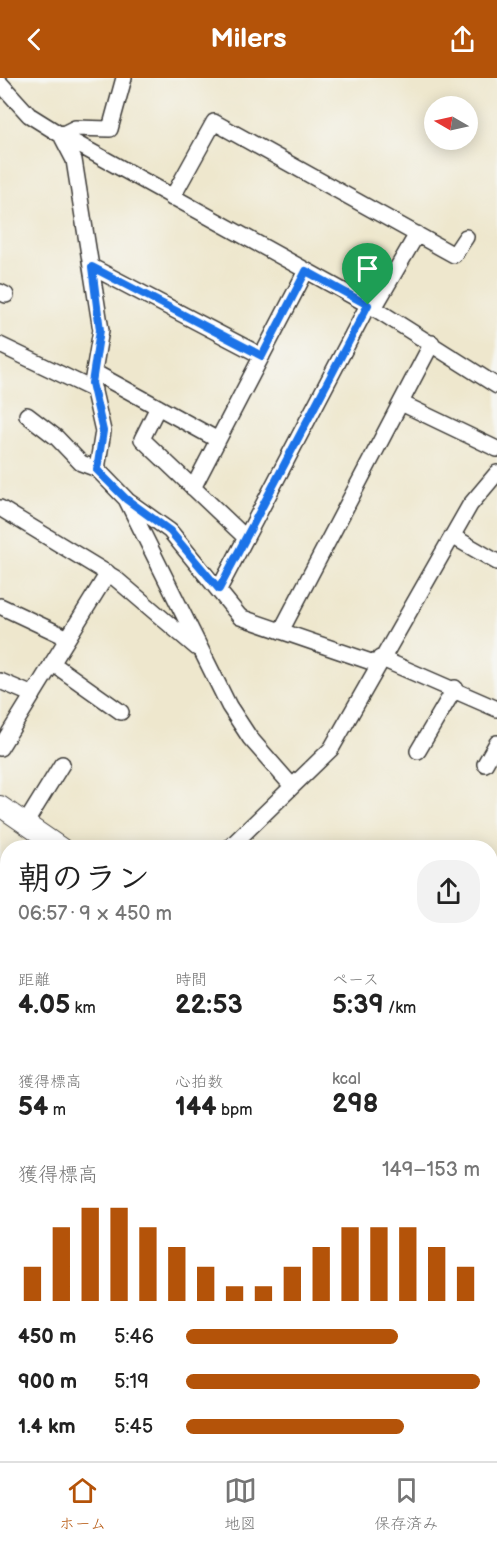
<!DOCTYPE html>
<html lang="ja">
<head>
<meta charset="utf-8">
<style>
  body { margin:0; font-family:"Balsamiq Sans","Klee One",sans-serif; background:#f2f2f2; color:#222; height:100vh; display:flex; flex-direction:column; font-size:22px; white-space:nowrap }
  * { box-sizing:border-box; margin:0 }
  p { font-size:20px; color:#767676 }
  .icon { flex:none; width:33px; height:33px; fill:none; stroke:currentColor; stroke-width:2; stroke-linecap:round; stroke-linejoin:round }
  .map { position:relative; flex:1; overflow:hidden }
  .drawer { position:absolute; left:0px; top:762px; width:498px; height:621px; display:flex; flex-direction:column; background:#fff; border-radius:24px 24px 0 0; box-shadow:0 3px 15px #0003 }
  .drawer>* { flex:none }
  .needle { width:39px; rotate:279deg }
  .buttons { position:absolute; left:424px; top:18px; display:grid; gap:12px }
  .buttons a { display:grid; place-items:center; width:54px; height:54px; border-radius:50%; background:#fff; box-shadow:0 3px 15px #0003; font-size:30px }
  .pin { position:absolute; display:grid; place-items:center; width:51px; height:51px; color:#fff; margin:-62px -26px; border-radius:50% 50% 50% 0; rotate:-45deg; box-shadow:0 0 6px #0007 }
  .pin .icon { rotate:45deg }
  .round { display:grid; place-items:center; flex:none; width:63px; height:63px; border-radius:24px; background:#f2f2f2 }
  .summary { display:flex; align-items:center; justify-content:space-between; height:102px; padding:0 18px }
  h1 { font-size:33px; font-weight:700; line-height:45px }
  .stats { display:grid; grid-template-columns:repeat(3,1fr); gap:9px; height:102px; padding:6px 18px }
  .stats div { display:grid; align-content:center }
  .stats b { font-size:26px; font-weight:700 }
  .stats small { font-size:16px; font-weight:400 }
  .stats p { font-size:16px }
  .chart { height:168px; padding:12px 18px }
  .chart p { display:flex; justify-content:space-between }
  .chart svg { width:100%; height:108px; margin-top:6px; stroke:#b45309; stroke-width:6 }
  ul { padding:0 18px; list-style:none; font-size:20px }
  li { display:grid; grid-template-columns:96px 72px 1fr; align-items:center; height:45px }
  li i { height:15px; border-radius:8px; background:#b45309 }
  header { display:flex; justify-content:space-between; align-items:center; height:78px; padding:0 18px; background:#b45309; color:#fff; font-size:27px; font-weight:700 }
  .dock { display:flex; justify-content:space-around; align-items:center; height:84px; border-top:2px solid #e0e0e0; background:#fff; font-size:16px; color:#767676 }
  .dock a { display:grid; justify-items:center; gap:3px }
  .dock .current { color:#b45309 }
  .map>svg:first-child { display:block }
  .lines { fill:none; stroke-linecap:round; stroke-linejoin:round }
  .river { stroke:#65a0d5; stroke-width:28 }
  .minor-casing { stroke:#3c3a37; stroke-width:18 }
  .tertiary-casing { stroke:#3c3a37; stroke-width:22 }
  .minor { stroke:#fff; stroke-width:15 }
  .tertiary { stroke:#fff; stroke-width:20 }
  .route-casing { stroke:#fff; stroke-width:12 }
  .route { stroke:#1a73e8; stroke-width:8 }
</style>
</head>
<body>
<header><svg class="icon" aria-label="back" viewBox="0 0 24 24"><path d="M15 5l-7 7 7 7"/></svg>Milers<svg class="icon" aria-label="share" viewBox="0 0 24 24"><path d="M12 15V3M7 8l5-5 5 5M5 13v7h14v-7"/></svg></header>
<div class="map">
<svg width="497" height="1383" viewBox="0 0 497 1383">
  <rect width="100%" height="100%" fill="#f6f6f2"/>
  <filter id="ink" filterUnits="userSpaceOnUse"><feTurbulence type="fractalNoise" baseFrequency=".0167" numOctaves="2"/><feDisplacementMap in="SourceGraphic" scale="12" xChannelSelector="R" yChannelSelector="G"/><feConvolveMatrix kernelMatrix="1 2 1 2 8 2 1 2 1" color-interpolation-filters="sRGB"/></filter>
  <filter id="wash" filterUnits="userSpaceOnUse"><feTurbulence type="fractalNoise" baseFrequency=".008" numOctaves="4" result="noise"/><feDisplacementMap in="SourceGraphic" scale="24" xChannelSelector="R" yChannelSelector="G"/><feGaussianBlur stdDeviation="1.35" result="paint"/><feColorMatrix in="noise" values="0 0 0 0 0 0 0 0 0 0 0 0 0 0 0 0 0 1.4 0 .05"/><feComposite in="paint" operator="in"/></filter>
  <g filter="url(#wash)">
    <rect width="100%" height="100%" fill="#eee7cd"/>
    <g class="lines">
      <path class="river" d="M0,1332L8,1336
        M76,1376L84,1383"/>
    </g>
  </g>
  <g filter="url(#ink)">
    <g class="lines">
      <g class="minor-casing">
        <path id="minor" d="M0,5L29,37L61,57L374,230L497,308
          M61,57L74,82L101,252L92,305L103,353L97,391L126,421L229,628L250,660L292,708
          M61,57L75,50L110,51L124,0
          M172,120L214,44L454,177L466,159
          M92,189L262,278
          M0,214L6,217
          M374,230L417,156
          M0,267L94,312
          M94,294L218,362
          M401,325L497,371
          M158,329L142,361L246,460
          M27,337L57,360L81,385L97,391
          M193,410L306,193
          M128,423L170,453L240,539L377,586
          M0,430L115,500L197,570
          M452,458L497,484
          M219,511L368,227
          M0,528L68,560
          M281,553L432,265
          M380,580L497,631
          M52,585L121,634
          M0,603L33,617
          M0,670L108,495
          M418,673L455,610
          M485,686L497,665
          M25,746L62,686
          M229,770L331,671L470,427L497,395
          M490,912L497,916
          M490,946L497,937
          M490,1085L497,1077
          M490,1106L497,1112
          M151,1376L159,1383
          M468,1376L474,1383
          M110,1383L121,1376"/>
      </g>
      <g class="tertiary-casing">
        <path id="tertiary" d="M0,728L61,770
          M490,1218L497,1222"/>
      </g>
      <use href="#minor" class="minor"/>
      <use href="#tertiary" class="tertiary"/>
    </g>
  </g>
  <g class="lines" filter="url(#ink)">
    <g class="route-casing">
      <path id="route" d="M92,189L262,278L306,193L368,227L219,511L170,453L126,421L97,392L103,353L92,305L100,252Z"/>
    </g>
    <use href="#route" class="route"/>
  </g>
</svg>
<div class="buttons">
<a><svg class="needle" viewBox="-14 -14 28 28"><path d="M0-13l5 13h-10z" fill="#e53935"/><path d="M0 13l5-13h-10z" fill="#767676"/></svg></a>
</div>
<div class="pin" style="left:368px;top:227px;background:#1e9e55"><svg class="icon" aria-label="arrive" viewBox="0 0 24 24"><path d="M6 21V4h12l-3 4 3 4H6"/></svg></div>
<section class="drawer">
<div class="summary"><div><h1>朝のラン</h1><p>06:57 · 9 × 450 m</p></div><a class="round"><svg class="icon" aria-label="share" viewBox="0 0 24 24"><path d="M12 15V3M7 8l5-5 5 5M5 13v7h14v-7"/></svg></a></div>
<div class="stats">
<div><p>距離</p><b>4.05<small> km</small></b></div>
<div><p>時間</p><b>22:53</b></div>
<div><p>ペース</p><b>5:39<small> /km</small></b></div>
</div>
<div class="stats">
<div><p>獲得標高</p><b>54<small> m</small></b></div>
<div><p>心拍数</p><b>144<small> bpm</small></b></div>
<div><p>kcal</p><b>298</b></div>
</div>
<div class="chart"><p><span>獲得標高</span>149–153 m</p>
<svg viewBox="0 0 160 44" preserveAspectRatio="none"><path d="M5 44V30M15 44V14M25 44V6M35 44V6M45 44V14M55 44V22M65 44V30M75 44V38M85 44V38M95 44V30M105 44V22M115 44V14M125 44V14M135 44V14M145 44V22M155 44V30"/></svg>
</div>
<ul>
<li><b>450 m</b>5:46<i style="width:72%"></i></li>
<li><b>900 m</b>5:19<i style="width:100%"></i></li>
<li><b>1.4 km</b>5:45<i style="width:74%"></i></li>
</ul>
</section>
</div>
<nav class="dock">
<a class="current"><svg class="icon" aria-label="home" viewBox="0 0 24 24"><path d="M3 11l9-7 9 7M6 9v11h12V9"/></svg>ホーム</a>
<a><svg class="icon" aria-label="map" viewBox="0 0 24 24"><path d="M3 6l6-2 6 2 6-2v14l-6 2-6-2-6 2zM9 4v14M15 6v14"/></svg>地図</a>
<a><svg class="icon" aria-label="saved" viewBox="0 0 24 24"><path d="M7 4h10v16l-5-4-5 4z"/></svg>保存済み</a>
</nav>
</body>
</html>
